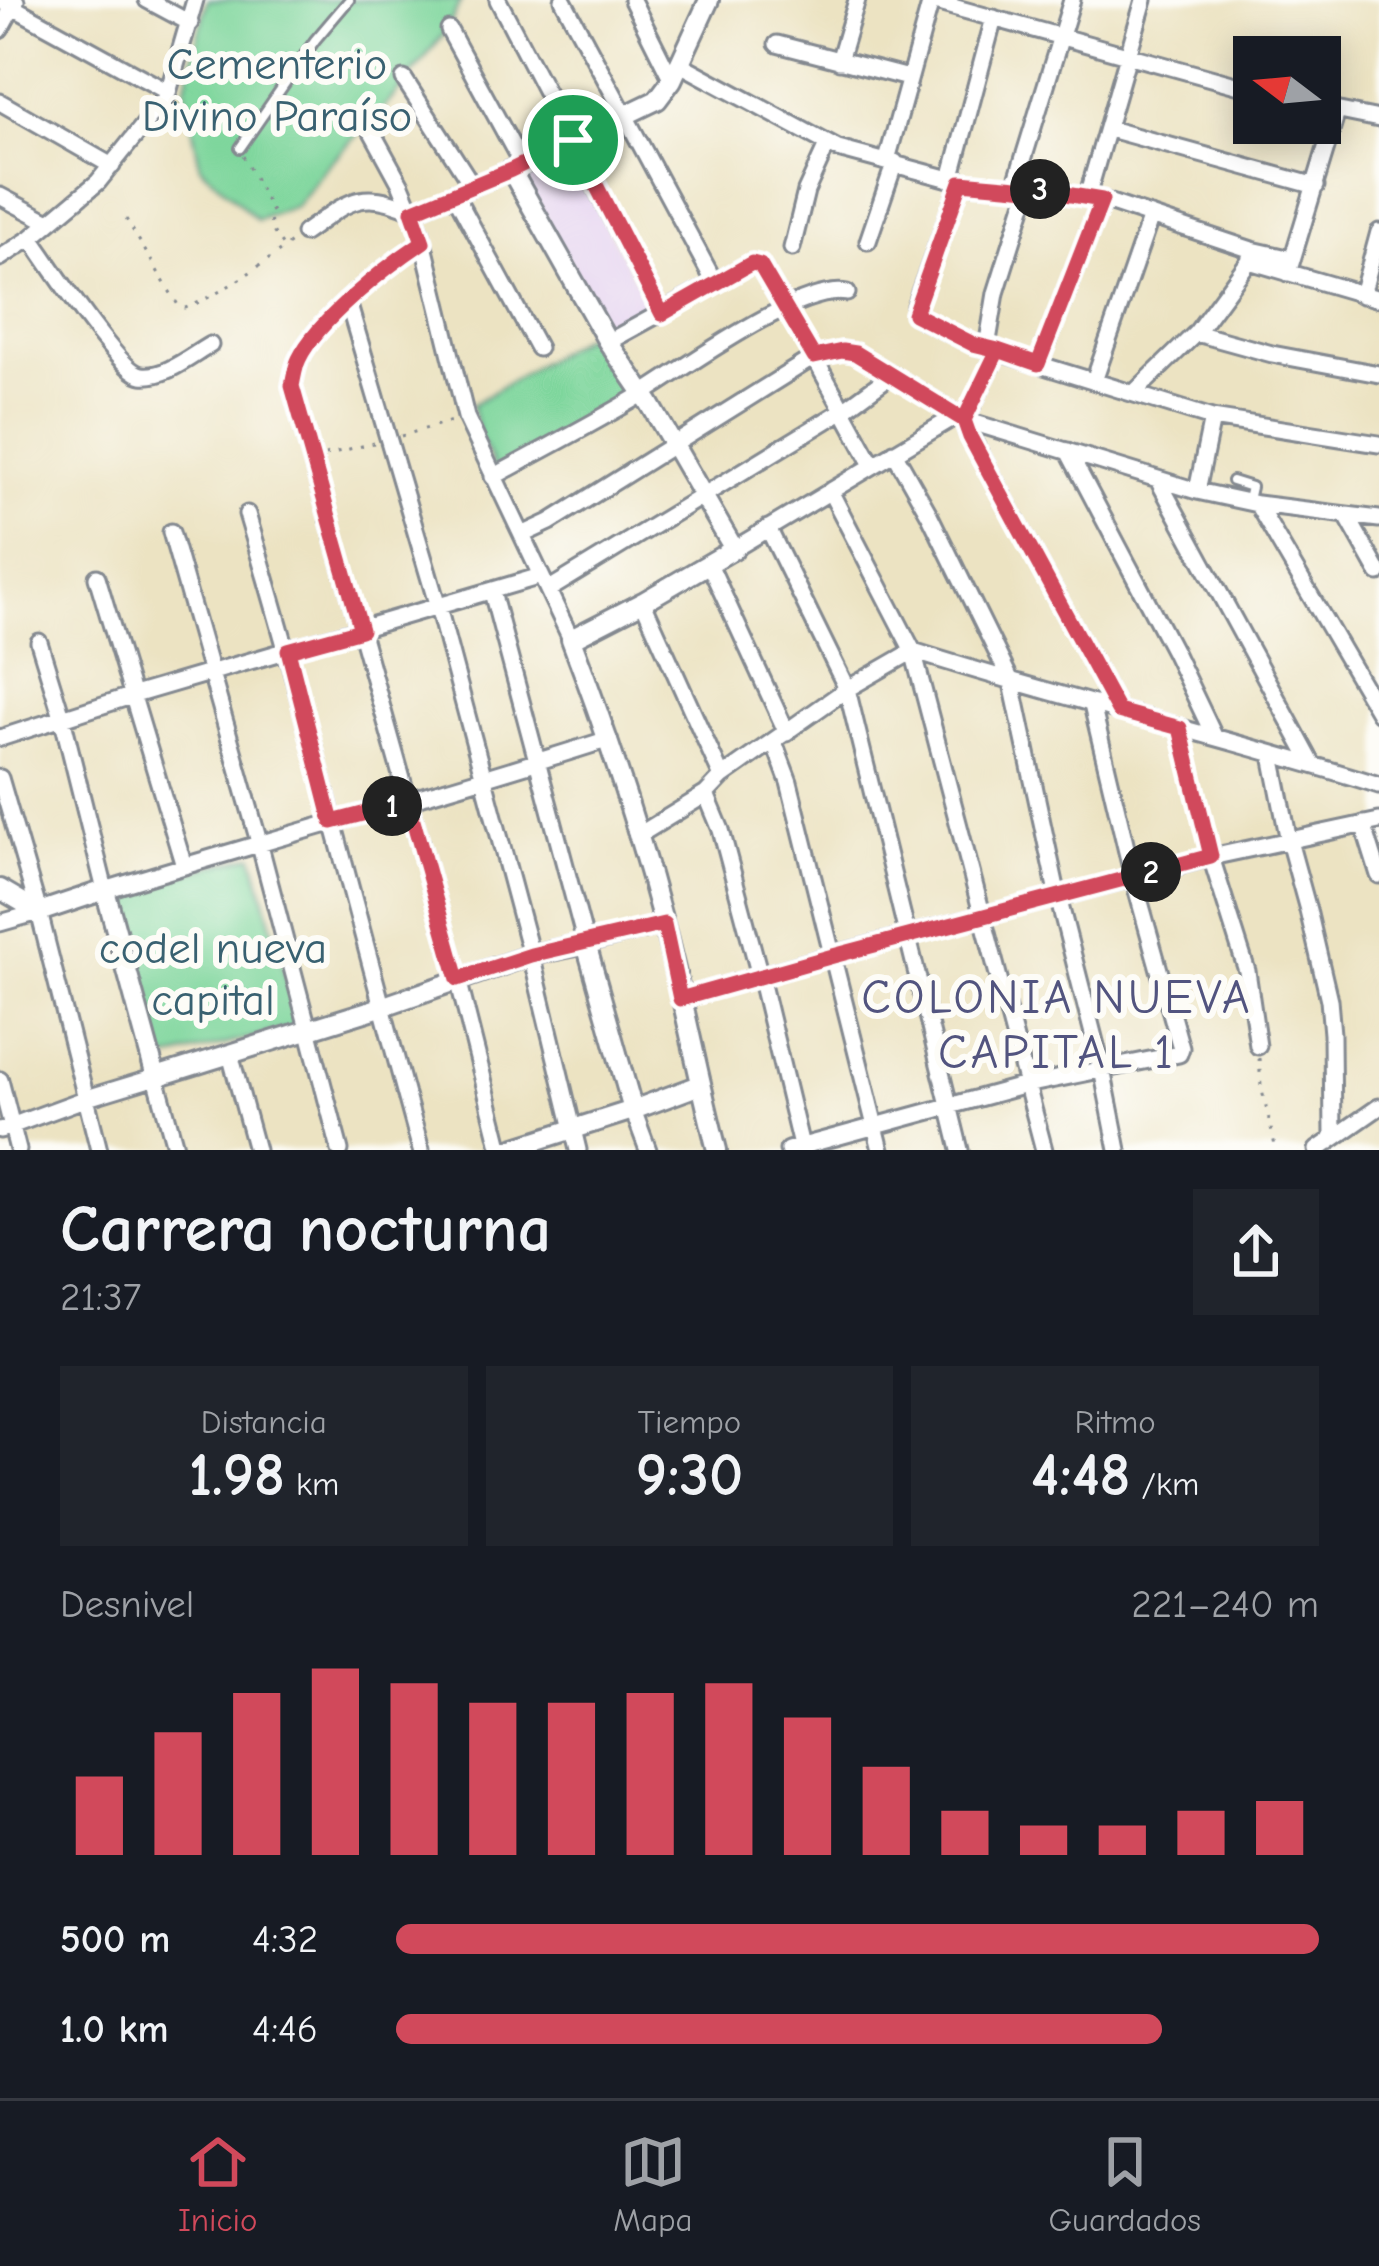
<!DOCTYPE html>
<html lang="es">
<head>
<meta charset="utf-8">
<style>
  body { margin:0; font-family:"Comic Neue",sans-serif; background:#20242c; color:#f1f3f6; height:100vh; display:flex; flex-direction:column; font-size:45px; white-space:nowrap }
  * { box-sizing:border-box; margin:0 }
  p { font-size:39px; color:#9ea1a6 }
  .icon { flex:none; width:66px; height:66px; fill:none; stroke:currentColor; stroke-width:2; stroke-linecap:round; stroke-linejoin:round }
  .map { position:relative; height:1150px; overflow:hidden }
  .details { display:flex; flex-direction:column; background:#171b24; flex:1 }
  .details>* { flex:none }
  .needle { width:78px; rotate:286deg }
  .buttons { position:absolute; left:1233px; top:36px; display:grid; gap:24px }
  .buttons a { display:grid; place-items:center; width:108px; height:108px; border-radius:0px; background:#171b24; box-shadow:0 6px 30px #0003; font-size:60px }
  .pin { position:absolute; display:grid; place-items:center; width:102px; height:102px; color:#fff; margin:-51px; border:6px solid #fff; border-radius:50%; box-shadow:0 3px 12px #0007 }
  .km { position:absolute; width:60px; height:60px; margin:-30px; border-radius:50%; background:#222; color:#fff; font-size:33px; line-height:60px; text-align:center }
  .round { display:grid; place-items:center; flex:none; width:126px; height:126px; border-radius:0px; background:#20242c }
  .head { display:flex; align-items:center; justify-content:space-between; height:204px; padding:0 60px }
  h1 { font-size:66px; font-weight:800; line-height:90px }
  .metrics { display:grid; grid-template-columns:repeat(3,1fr); gap:18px; height:204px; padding:12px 60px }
  .metrics div { display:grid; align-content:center; border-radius:0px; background:#20242c; text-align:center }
  .metrics b { font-size:60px; font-weight:800 }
  .metrics small { font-size:33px; font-weight:400 }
  .metrics p { font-size:33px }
  .chart { height:336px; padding:24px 60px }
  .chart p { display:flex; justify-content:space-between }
  .chart svg { width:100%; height:216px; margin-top:12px; stroke:#d1495b; stroke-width:6 }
  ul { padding:0 60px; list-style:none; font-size:39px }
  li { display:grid; grid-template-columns:192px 144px 1fr; align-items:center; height:90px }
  li i { height:30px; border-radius:15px; background:#d1495b }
  .tabs { display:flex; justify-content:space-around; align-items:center; height:168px; border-top:3px solid #363941; background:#171b24; font-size:33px; color:#9ea1a6 }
  .tabs a { display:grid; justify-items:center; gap:6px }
  .tabs .current { color:#d1495b }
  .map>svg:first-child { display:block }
  .built { fill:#e5d3f1 }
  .green { fill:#7ed69c; stroke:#4c827d; stroke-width:3 }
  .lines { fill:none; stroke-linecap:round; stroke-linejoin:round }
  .service-casing { stroke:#848990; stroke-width:14 }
  .minor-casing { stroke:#848990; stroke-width:21 }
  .tertiary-casing { stroke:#848990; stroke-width:24 }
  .path { stroke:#848990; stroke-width:3; stroke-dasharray:3 9; stroke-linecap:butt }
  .service { stroke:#fff; stroke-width:8 }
  .minor { stroke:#fff; stroke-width:15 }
  .tertiary { stroke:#fff; stroke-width:18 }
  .route-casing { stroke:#fff; stroke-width:24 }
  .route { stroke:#d1495b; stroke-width:15 }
  .labels { text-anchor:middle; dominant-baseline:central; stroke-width:12; stroke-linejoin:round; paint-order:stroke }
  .park-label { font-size:45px; fill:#396171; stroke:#fdfcf7 }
  .neighbourhood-label { font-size:48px; letter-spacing:3px; fill:#52547f; stroke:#fdfcf7 }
</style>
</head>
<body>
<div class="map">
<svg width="1379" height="1150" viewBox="0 0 1379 1150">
  <rect width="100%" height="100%" fill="#fdfcf7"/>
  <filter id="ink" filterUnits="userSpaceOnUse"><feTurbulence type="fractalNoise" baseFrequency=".00833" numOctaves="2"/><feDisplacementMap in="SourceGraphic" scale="24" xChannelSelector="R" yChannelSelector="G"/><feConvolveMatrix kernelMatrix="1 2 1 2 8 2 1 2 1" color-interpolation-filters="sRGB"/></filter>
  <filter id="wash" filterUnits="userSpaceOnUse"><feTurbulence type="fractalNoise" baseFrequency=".004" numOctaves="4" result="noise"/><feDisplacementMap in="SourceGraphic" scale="48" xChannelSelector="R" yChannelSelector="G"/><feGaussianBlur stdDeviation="2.7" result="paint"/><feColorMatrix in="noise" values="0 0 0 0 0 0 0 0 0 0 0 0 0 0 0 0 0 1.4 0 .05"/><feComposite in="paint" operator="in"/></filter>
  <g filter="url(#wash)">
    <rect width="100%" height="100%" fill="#ece3c2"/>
    <path class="built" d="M565,147L652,312L609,335L519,171Z"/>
    <path class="green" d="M207,0H461L449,26L422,62L384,108L327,166L296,206L257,220L200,166L185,89Z
      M592,331L631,392L496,472L479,435L472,405Z
      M253,855L299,1026L164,1060L121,891Z"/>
  </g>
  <g filter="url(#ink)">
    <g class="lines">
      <g class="service-casing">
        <path id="service" d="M240,148L315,40L349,0
          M1232,481L1251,487L1248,500"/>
      </g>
      <g class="minor-casing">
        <path id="minor" d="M0,0L168,92
          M147,0L190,23
          M498,0L662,314
          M563,0L715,283
          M632,0L672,80
          M0,30L16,1
          M449,30L522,164
          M777,44L908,78
          M839,61L857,0
          M680,64L838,149L961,182L1029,188L1102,200L1252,250L1249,261L1196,333
          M404,79L472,185
          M0,102L112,166
          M1320,107L1379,119
          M1109,129L1316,186
          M371,130L401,185L421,233L466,417L571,639
          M887,160L931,1L1254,90
          M951,179L994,18
          M961,182L915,306L914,314L920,318L973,344L1212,418L1379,444
          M1015,186L1072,0
          M454,193L538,348
          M0,196L49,222
          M1087,197L1144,0
          M304,233C347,203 361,186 413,211L511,170
          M31,238C48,262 120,373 142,375C165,378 192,355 210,345
          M868,241L895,162
          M423,242C387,266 317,320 299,359C295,367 294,377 292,386L458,979L501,1150
          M792,248L806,191L827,145
          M1252,250L1292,259
          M0,258L31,238L98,182L167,96L195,0
          M1249,261L1379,299
          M1288,273L1337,112
          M1362,295L1379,232
          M348,302L438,607L531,955L578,1150
          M608,342L752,263L760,265L786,309
          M987,347L996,293L1029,188
          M998,350L965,420L967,430L1118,711
          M814,357L873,465
          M1038,364L1102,200
          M1094,381L1151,216
          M1134,393L1196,333L1272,354L1379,374
          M1068,451L1174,652L1214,736
          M894,452L929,514L1012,683L1058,897L1102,1069L1118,1150
          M493,477C542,450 593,424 641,395C684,369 800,283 847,293
          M1158,480L1313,765
          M830,491L913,651L1044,1150
          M1197,491L1212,418
          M1257,504L1379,713
          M247,514C310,724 362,938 421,1150
          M1347,516L1379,573
          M768,528L847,689L960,1150
          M171,532L259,842L340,1150
          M522,535L550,522L814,357L842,351L855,353L965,420L1197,491L1257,504L1379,519
          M734,549L956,416
          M709,564L787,733
          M97,577L184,866
          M548,590L842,411L891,375
          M492,592L586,944L664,924
          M643,602L722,777
          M39,642L62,717L105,890C273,838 442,793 609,739
          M0,738L134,695L541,576
          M774,742L789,782L881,1150
          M1272,755L1289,841L1308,910L1329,1000L1332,1034L1333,1138
          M0,778L39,912L99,1150
          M706,794L721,830L760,976L802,1150
          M1363,824L1379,875
          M639,835L706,794L722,777L847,689L913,651C1067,700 1225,737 1379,785
          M1211,857L1247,971L1258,1046
          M0,923L39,912
          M680,999L833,955L1211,857L1379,821
          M230,1054L256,1150
          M0,1080L18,1150
          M633,1110L648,1150
          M0,1130L87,1098L156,1077L176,1150
          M788,1150L1026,1085L1179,1054L1181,1048L1133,877L1092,705
          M1317,1150L1379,1107"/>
      </g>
      <g class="tertiary-casing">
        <path id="tertiary" d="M709,0L672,80L657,100L511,170L608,342L649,402L734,549L643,602L571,639C606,731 637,823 662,918C683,995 697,1073 717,1150
          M0,889L39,912L105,890L156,1077L381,1007L531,955L586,944L633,1110
          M507,1150L633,1110L700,1085"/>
      </g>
      <path class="path" d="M243,156L272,212C267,228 276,235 284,248
        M126,219L178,305L185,308C217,297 266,262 293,241
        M793,321L806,343
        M401,436L455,420
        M325,455L374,443
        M1183,742L1208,843
        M1259,1058L1261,1086L1276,1150"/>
      <use href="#service" class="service"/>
      <use href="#minor" class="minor"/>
      <use href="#tertiary" class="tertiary"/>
    </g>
  </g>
  <g class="lines" filter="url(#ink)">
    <g class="route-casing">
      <path id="route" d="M573,140L511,170L412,211L423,242C387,266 317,321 299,359C295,367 294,377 292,386L361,630L288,650L332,822L408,802L458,979L531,955L664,924L680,999L833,956L1211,856L1180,728L1118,711L970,437L964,420L998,350L973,344L914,314L961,182L1029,188L1102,200L1038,364L998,350L964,420L855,353L842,351L814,357L760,265L752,263L662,314L573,140"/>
    </g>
    <use href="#route" class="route"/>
  </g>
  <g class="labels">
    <g class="park-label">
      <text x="277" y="64">Cementerio<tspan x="277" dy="52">Divino Paraíso</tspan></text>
      <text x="213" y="948">codel nueva<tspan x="213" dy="52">capital</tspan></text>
    </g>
    <g class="neighbourhood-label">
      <text x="1057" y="997">COLONIA NUEVA<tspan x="1057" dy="55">CAPITAL 1</tspan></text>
    </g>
  </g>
</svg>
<div class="buttons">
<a><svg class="needle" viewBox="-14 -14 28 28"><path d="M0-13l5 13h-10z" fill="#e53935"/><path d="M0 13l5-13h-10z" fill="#9ea1a6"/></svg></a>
</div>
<div class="pin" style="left:573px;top:140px;background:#1e9e55"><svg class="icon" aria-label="arrive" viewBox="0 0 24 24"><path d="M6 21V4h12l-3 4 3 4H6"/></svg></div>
<b class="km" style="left:392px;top:806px">1</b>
<b class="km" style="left:1151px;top:872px">2</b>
<b class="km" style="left:1040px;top:189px">3</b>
</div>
<section class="details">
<div class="head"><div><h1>Carrera nocturna</h1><p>21:37</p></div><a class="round"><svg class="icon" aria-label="share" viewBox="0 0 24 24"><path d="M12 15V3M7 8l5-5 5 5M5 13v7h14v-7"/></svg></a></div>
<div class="metrics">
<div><p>Distancia</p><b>1.98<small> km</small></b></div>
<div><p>Tiempo</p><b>9:30</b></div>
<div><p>Ritmo</p><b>4:48<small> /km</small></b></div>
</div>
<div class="chart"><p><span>Desnivel</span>221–240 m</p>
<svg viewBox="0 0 160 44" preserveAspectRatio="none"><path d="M5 44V28M15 44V19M25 44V11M35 44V6M45 44V9M55 44V13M65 44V13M75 44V11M85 44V9M95 44V16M105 44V26M115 44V35M125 44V38M135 44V38M145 44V35M155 44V33"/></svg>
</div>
<ul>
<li><b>500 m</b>4:32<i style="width:100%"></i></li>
<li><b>1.0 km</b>4:46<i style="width:83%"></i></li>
</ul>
</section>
<nav class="tabs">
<a class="current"><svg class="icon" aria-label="home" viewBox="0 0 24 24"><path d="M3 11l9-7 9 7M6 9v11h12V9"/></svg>Inicio</a>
<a><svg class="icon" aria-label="map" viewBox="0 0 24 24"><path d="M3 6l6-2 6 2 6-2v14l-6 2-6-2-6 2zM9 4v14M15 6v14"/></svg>Mapa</a>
<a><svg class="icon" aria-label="saved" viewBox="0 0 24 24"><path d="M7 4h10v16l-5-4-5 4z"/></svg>Guardados</a>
</nav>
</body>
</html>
